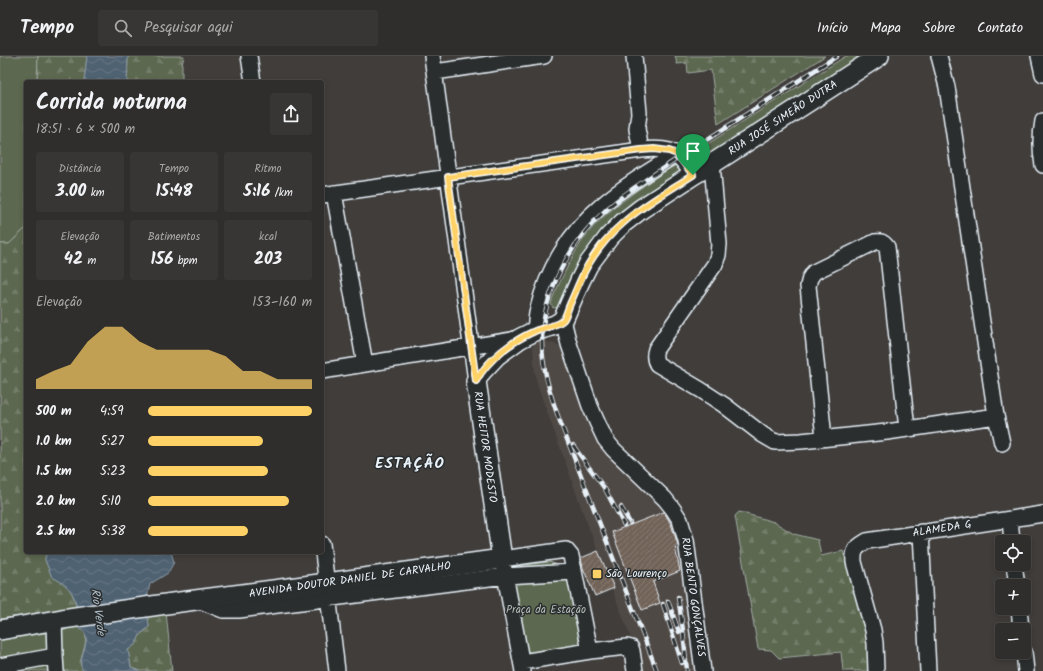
<!DOCTYPE html>
<html lang="pt">
<head>
<meta charset="utf-8">
<style>
  body { margin:0; font-family:Kalam,sans-serif; background:#383634; color:#f1f3f6; height:100vh; display:flex; flex-direction:column; font-size:15px; white-space:nowrap }
  * { box-sizing:border-box; margin:0 }
  p { font-size:13px; color:#a8a8a9 }
  .icon { flex:none; width:22px; height:22px; fill:none; stroke:currentColor; stroke-width:2; stroke-linecap:round; stroke-linejoin:round }
  .map { position:relative; flex:1; overflow:hidden }
  .details { position:absolute; left:24px; top:24px; width:300px; height:474px; display:flex; flex-direction:column; background:#302e2c; border-radius:4px; box-shadow:0 2px 6px #0003,0 0 0 1px #4b4a48 }
  .details>* { flex:none }
  .buttons { position:absolute; left:995px; top:479px; display:grid; gap:8px }
  .buttons a { display:grid; place-items:center; width:36px; height:36px; border-radius:4px; background:#302e2c; box-shadow:0 2px 6px #0003,0 0 0 1px #4b4a48; font-size:20px }
  .pin { position:absolute; display:grid; place-items:center; width:34px; height:34px; color:#fff; margin:-41px -17px; border-radius:50% 50% 50% 0; rotate:-45deg; box-shadow:0 0 4px #0007 }
  .pin .icon { rotate:45deg }
  .round { display:grid; place-items:center; flex:none; width:42px; height:42px; border-radius:4px; background:#383634 }
  .headline { display:flex; align-items:center; justify-content:space-between; height:68px; padding:0 12px }
  h1 { font-size:22px; font-weight:700; line-height:30px }
  .figures { display:grid; grid-template-columns:repeat(3,1fr); gap:6px; height:68px; padding:4px 12px }
  .figures div { display:grid; align-content:center; border-radius:4px; background:#383634; text-align:center }
  .figures b { font-size:17px; font-weight:700 }
  .figures small { font-size:11px; font-weight:400 }
  .figures p { font-size:11px }
  .chart { height:112px; padding:8px 12px }
  .chart p { display:flex; justify-content:space-between }
  .chart svg { width:100%; height:72px; margin-top:4px; fill:#ffd166; opacity:.7 }
  ul { padding:0 12px; list-style:none; font-size:13px }
  li { display:grid; grid-template-columns:64px 48px 1fr; align-items:center; height:30px }
  li i { height:10px; border-radius:5px; background:#ffd166 }
  header { display:flex; align-items:center; gap:24px; box-sizing:border-box; height:56px; padding:0 20px; background:#302e2c; border-bottom:1px solid #4b4a48 }
  header strong { font-size:19px }
  nav { display:flex; gap:22px; margin-inline-start:auto; font-size:14px }
  .search { width:280px; height:36px; background:#383634; display:flex; align-items:center; gap:10px; box-sizing:border-box; padding:0 14px; border-radius:4px; color:#a8a8a9; font-size:15px }
  .map>svg:first-child { display:block }
  .built { fill:#4f4844 }
  .green { fill:#5c674f; stroke:#a2aca4 }
  .forest { fill:url(#forest-firs); stroke:#a2aca4 }
  .water { fill:url(#water-waves); stroke:#8d9ba8 }
  .building { fill:url(#building-hatch); stroke:#e8f1f8 }
  .lines { fill:none; stroke-linecap:round; stroke-linejoin:round }
  .minor-casing { stroke:#e8f1f8; stroke-width:18 }
  .major-casing { stroke:#e8f1f8; stroke-width:22 }
  .minor { stroke:#2a2d2e; stroke-width:15 }
  .major { stroke:#2a2d2e; stroke-width:19 }
  .rail-casing { stroke:#e8f1f8; stroke-width:4.5 }
  .rail { stroke:#2a2d2e; stroke-width:3; stroke-dasharray:9; stroke-linecap:butt }
  .route-casing { stroke:#fff; stroke-width:8 }
  .route { stroke:#ffd166; stroke-width:5 }
  .poi-dot { fill:#ffd166; stroke:#2a2d2e; stroke-width:1.5 }
  .labels { text-anchor:middle; dominant-baseline:central; stroke-width:3; stroke-linejoin:round; paint-order:stroke }
  .street-label { font-size:11px; fill:#e8f1f8; stroke:#2a2d2e }
  .poi-label { font-size:11px; fill:#e8f1f8; stroke:#2a2d2e; text-anchor:start }
  .park-label { font-size:11px; fill:#b0bab4; stroke:#2a2d2e }
  .water-label { font-size:12px; font-style:italic; fill:#abb8c2; stroke:#2a2d2e }
  .district-label { font-size:15px; font-weight:bold; letter-spacing:1px; fill:#e8f1f8; stroke:#2a2d2e }
</style>
</head>
<body>
<header>
<strong>Tempo</strong>
<div class="search"><svg class="icon" aria-label="search" viewBox="0 0 24 24"><circle cx="10" cy="10" r="6"/><path d="M15 15l6 6"/></svg>Pesquisar aqui</div>
<nav><a>Início</a><a>Mapa</a><a>Sobre</a><a>Contato</a></nav>
</header>
<div class="map">
<svg width="1043" height="615" viewBox="0 0 1043 615">
  <defs>
    <pattern id="forest-firs" width="22" height="20" patternUnits="userSpaceOnUse"><rect width="22" height="20" fill="#5c674f"/><path d="M5 1l3.5 6h-7zM16 11l3.5 6h-7z" fill="#737d69"/></pattern>
    <pattern id="water-waves" width="16" height="10" patternUnits="userSpaceOnUse"><rect width="16" height="10" fill="#506272"/><path d="M0 5q4-4 8 0t8 0" fill="none" stroke="#697987"/></pattern>
    <pattern id="building-hatch" width="6" height="6" patternUnits="userSpaceOnUse"><rect width="6" height="6" fill="#726359"/><path d="M-1 1l2-2M0 6l6-6M5 7l2-2" fill="none" stroke="#867a72"/></pattern>
  </defs>
  <rect width="100%" height="100%" fill="#403d3b"/>
  <filter id="ink" filterUnits="userSpaceOnUse"><feTurbulence type="fractalNoise" baseFrequency=".025" numOctaves="2"/><feDisplacementMap in="SourceGraphic" scale="8" xChannelSelector="R" yChannelSelector="G"/><feConvolveMatrix kernelMatrix="1 2 1 2 8 2 1 2 1" color-interpolation-filters="sRGB"/></filter>
  <g filter="url(#ink)">
    <path class="built" d="M532,281L561,290L567,303L580,341L670,458L675,470L679,486L696,615H644L612,533L595,540L579,503L598,495L583,457L566,408L539,334L535,318Z"/>
    <path class="green" d="M0,0H38L37,26H26V172L9,188H0Z
      M846,0H873L709,100L698,102L687,101Z
      M677,108L682,114L680,118L620,160L562,247L558,251L553,252L551,248L553,241C563,220 572,199 585,181C606,153 645,130 673,109Z
      M549,506L561,510L567,516L583,593L527,601L509,511Z
      M78,569L83,574L86,579L85,589L80,607L83,615H0V583L66,574V570Z"/>
    <path class="forest" d="M38,0H87L84,26H37Z
      M128,0H184L182,9V26H127Z
      M675,0H825L718,68L711,14L688,17L687,7L677,8Z
      M26,172V496H46L45,504L52,521C71,530 73,536 77,556L46,561L35,558L0,563V188H9Z
      M739,456L774,466L794,478L818,484L821,500L843,495L867,567L871,615H843L841,596L779,602L771,594L758,593L735,460Z
      M166,556L172,615H140L131,611L128,594L136,588L140,579L149,571L147,559Z"/>
    <path class="water" d="M87,0H128L127,26H84Z
      M46,496H171L174,506L168,517L150,528L146,546L149,571L140,579L136,588L128,594L131,611L140,615H83C82,612 80,609 81,606C82,594 94,578 78,572C77,546 77,533 52,521L45,504Z"/>
    <path class="building" d="M664,456L671,468L678,489L675,491L680,515L653,526L660,547L642,554L612,476Z
      M598,495L614,532L595,540L583,512L581,502Z"/>
    <g class="lines">
      <g class="minor-casing">
        <path id="minor" d="M249,0L253,26
          M432,0L476,325
          M634,0L639,57L637,73L641,94
          M939,0L947,31L996,360L1002,387
          M1039,0L1043,18
          M435,16L544,0
          M1043,65C1040,81 1040,93 1043,109
          M712,108L719,188L718,199L715,208L656,293C654,299 654,303 657,308L701,334L724,349L763,379L775,386L801,385L887,376L996,360
          M334,137L365,308
          M322,139L641,94C650,93 670,92 677,99C683,104 688,112 693,119
          M563,264L569,288L590,350L597,366L605,383L613,393L665,443L673,453L680,464L686,484L703,615
          M535,275C536,268 536,260 538,253C547,214 570,176 601,150C624,130 651,114 677,98
          M322,315L518,283
          M824,382L808,230L810,222L814,216L875,186C881,185 883,186 887,191L907,373
          M1010,463L1012,486
          M921,476L928,615
          M322,488L337,615
          M1014,508L1017,530
          M198,544L223,554H239L505,520L574,516
          M1019,552L1021,574
          M54,564L55,600L56,615
          M590,595L627,591L631,592L632,595L635,615
          M1024,596L1026,615
          M522,606L590,595L571,500L566,494L502,503L523,615
          M0,610L55,600
          M876,615L875,587L873,574L854,506C853,493 857,491 867,485L1043,458"/>
      </g>
      <g class="major-casing">
        <path id="major" d="M0,574L62,563L180,546L327,527L502,503L476,325L481,316L497,299L519,283L535,275L555,269L563,264L580,225L588,209L609,181L623,167L641,153L693,119L712,108L879,0"/>
      </g>
      <use href="#minor" class="minor"/>
      <use href="#major" class="major"/>
      <g class="rail-casing">
        <path id="rail" d="M573,389L577,395L605,433L624,469
          M621,451L630,467
          M678,541L683,574L687,615
          M668,545L679,576
          M663,548L682,607
          M657,615L561,368C551,342 542,314 542,286C542,237 572,183 608,152C619,142 632,133 644,125C662,113 679,101 697,90C744,60 790,30 837,0"/>
      </g>
      <use href="#rail" class="rail"/>
    </g>
  </g>
  <g class="lines" filter="url(#ink)">
    <g class="route-casing">
      <path id="route" d="M654,93L669,95L677,98L693,119C670,134 643,149 623,167C609,179 597,194 588,209C581,221 576,235 570,248C568,252 566,261 563,264C556,271 543,271 535,275C512,285 488,303 476,325L448,121L641,94Z"/>
    </g>
    <use href="#route" class="route"/>
  </g>
  <rect class="poi-dot" x="592" y="513" width="10" height="10" rx="2"/>
  <g class="labels">
    <g class="street-label">
      <text transform="translate(783 62) rotate(-33)">RUA JOSÉ SIMEÃO DUTRA</text>
      <text transform="translate(485 391) rotate(82)">RUA HEITOR MODESTO</text>
      <text transform="translate(942 473) rotate(-9)">ALAMEDA G</text>
      <text transform="translate(350 524) rotate(-8)">AVENIDA DOUTOR DANIEL DE CARVALHO</text>
      <text transform="translate(693 541) rotate(82)">RUA BENTO GONÇALVES</text>
    </g>
    <g class="poi-label">
      <text x="606" y="518">São Lourenço</text>
    </g>
    <g class="park-label">
      <text x="546" y="554">Praça da Estação</text>
    </g>
    <g class="water-label">
      <text transform="translate(98 556) rotate(82)">Rio Verde</text>
    </g>
    <g class="district-label">
      <text x="410" y="408">ESTAÇÃO</text>
    </g>
  </g>
</svg>
<div class="buttons">
<a><svg class="icon" aria-label="locate" viewBox="0 0 24 24"><circle cx="12" cy="12" r="6"/><path d="M12 2v4M12 18v4M2 12h4M18 12h4"/></svg></a>
<a>+</a>
<a>−</a>
</div>
<div class="pin" style="left:693px;top:119px;background:#1e9e55"><svg class="icon" aria-label="arrive" viewBox="0 0 24 24"><path d="M6 21V4h12l-3 4 3 4H6"/></svg></div>
<section class="details">
<div class="headline"><div><h1>Corrida noturna</h1><p>18:51 · 6 × 500 m</p></div><a class="round"><svg class="icon" aria-label="share" viewBox="0 0 24 24"><path d="M12 15V3M7 8l5-5 5 5M5 13v7h14v-7"/></svg></a></div>
<div class="figures">
<div><p>Distância</p><b>3.00<small> km</small></b></div>
<div><p>Tempo</p><b>15:48</b></div>
<div><p>Ritmo</p><b>5:16<small> /km</small></b></div>
</div>
<div class="figures">
<div><p>Elevação</p><b>42<small> m</small></b></div>
<div><p>Batimentos</p><b>156<small> bpm</small></b></div>
<div><p>kcal</p><b>203</b></div>
</div>
<div class="chart"><p><span>Elevação</span>153–160 m</p>
<svg viewBox="0 0 160 44" preserveAspectRatio="none"><path d="M0 44V38L10 33L20 29L30 15L40 6L50 6L60 15L70 20L80 20L90 20L100 20L110 24L120 33L130 33L140 38L150 38L160 38V44z"/></svg>
</div>
<ul>
<li><b>500 m</b>4:59<i style="width:100%"></i></li>
<li><b>1.0 km</b>5:27<i style="width:70%"></i></li>
<li><b>1.5 km</b>5:23<i style="width:73%"></i></li>
<li><b>2.0 km</b>5:10<i style="width:86%"></i></li>
<li><b>2.5 km</b>5:38<i style="width:61%"></i></li>
</ul>
</section>
</div>
</body>
</html>
